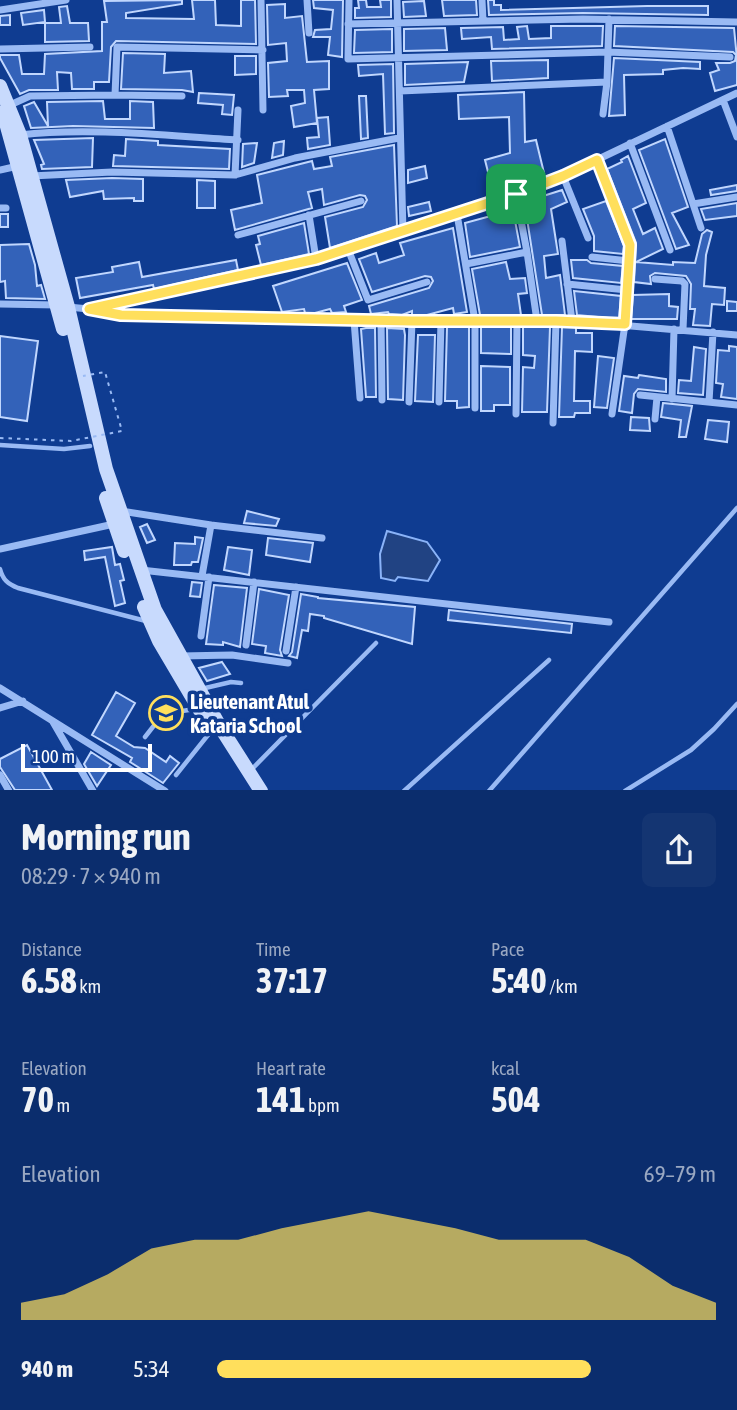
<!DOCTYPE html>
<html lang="en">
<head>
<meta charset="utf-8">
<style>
  body { margin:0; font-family:"Asap Condensed",sans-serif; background:#143572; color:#f1f3f6; height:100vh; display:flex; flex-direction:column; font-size:26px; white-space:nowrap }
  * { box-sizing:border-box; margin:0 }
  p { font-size:23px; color:#9aa8c2 }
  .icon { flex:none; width:38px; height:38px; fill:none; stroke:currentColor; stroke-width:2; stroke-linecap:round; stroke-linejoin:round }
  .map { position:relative; height:790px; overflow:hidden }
  .side { display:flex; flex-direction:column; background:#0b2d6d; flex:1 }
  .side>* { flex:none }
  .scale { position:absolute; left:21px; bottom:18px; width:131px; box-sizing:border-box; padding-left:7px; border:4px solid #fff; border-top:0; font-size:19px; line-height:24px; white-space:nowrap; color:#fff; -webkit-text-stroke:5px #0f3c91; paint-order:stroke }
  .pin { position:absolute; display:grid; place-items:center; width:60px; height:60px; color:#fff; margin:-30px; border-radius:14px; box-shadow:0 4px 10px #0006 }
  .round { display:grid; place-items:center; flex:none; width:74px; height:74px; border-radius:10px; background:#143572 }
  .headline { display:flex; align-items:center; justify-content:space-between; height:119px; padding:0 21px }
  h1 { font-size:38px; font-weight:700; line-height:52px }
  .figures { display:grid; grid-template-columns:repeat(3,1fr); gap:10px; height:119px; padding:7px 21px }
  .figures div { display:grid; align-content:center }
  .figures b { font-size:35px; font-weight:700 }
  .figures small { font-size:19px; font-weight:400 }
  .figures p { font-size:19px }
  .chart { height:196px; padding:14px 21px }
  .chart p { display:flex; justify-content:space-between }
  .chart svg { width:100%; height:126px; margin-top:7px; fill:#ffdf5c; opacity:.7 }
  ul { padding:0 21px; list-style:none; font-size:23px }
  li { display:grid; grid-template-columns:112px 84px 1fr; align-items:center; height:52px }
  li i { height:18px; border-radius:9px; background:#ffdf5c }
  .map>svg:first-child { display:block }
  .water { fill:#214383; stroke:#8ab3f8; stroke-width:2 }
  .building { fill:#3362b9; stroke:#c1d7fe; stroke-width:2 }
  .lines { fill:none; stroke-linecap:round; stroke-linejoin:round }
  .lane { stroke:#99baf4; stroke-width:4.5 }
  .street { stroke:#99baf4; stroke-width:7 }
  .secondary { stroke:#c8dafd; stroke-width:14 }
  .path-bridge { stroke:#99baf4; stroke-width:2; stroke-dasharray:3.5 5; stroke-linecap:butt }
  .route-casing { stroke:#fff; stroke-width:14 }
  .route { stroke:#ffdf5c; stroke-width:9 }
  .labels { text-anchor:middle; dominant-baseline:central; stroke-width:7; stroke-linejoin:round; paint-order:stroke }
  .poi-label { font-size:21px; font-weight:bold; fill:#fff; stroke:#0f3c91; text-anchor:start }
</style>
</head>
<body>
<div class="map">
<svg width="737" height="791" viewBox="0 0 737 791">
  <rect width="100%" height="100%" fill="#0f3c91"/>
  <path class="water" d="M387,531L427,542L440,560L428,581L398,577L395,581L381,578L380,554Z"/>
  <path class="building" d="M182,0V4L126,13V18L194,19L192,0H215L216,25L241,26V0H255L256,44L116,41L111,47L109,82H94V89H72L71,73L57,72L58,90H29L20,94L0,58V55H19L22,74H44L45,54L102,51V22H107L104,1Z
    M313,0H343L342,57L328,55L330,37H313L315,30L331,29L333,10L314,8Z
    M358,0H366L367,7H381L380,0H391V17L355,18V8H359Z
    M442,0H476L477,15L444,16Z
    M488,0H494V5H501V10L647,6H708V15L583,13L489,15Z
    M424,1L426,16L404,17L403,2Z
    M285,4V18L302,16L307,62L329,61V89L314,90L317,123L294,127L291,106L305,103L304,90H287L288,96L269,97L268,63L287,61L286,43L268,45L267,5Z
    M67,6L70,23H88L89,41L45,42V23H61L59,7Z
    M44,10L45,22L23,25L21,13Z
    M10,15V25H0V16Z
    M527,26L529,39L551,38V26H603L602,46L492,49L491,37L462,39L461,28L503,27L504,40L519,39L517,27Z
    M615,26L734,28L737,59V85L715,91L710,73L719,70L716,63H730L735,61L736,55L733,52L614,46Z
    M445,28L447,50L404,51V29Z
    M392,29V52L354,53L355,30Z
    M123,53L165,54L164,73L191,71L193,92L182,90L121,89Z
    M235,56H256V74L235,75Z
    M614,58L700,62V69L683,68L663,70V74L624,75L625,115L609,116Z
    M548,60V78L492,81L491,61Z
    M468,62L464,82L405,85V64Z
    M393,64L394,133L385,134L383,74L359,76L358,65Z
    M524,92L525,142L536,140L544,173L529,176V174L491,184L485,160L510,153L509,117L459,119L458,95Z
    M199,93L234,95L232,115L222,114L223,105L198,103Z
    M359,96H366L368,138L361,139Z
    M103,101L105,119H130V101L153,102L154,128L73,126L31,128L24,106L34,102L48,126L47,102Z
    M328,117L330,145L308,149L307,138L319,137L317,118Z
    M93,138L92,167L42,169L41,165L44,164L34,140Z
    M126,139L158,141V145L230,149L229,169L113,166L114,155L125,156Z
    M665,139L688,207L672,213L689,245L676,249L639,150Z
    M284,141L283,155L272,158L274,143Z
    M257,143L254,163L242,167L243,144Z
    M394,145L397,226L330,248L325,217L363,207L367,200L365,196L360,195L324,205L322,189L308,192L312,208L235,230L231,210L262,203L257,175L312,161L314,169L332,166L330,157Z
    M628,156L646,203L633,209L643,234L655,228L663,249L636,262L673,265V262L695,263L702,234L707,230L712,232L706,255L704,286L725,288L724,305L712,304L710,326L693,325L695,309H690L691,284L686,276L655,273L650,276L651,284L634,282L636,243L607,169L622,162L621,160Z
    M425,166L427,178L408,183V170Z
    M112,178L143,179V201H134V198L104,199L103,191L70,197L66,180Z
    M197,180L215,181V208H197Z
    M737,185V191L711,195L710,190Z
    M562,190L567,202L551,209L558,254L544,256L546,278L560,275L565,315H542L525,206L542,203L540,197Z
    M606,201L624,246L623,254L594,251V236L583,209Z
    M429,202L431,211L409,216L408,207Z
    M737,203V216L705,220L701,209Z
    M513,210L520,247L470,257L465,223Z
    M0,214H8V227H0Z
    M304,223L309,254L261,265L256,245L260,244L258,236Z
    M453,228L467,312L454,314L453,308L427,315H412V311L402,315L389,314L388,312L371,314L369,306L429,288L433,281L431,277L425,276L372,292L359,259L376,253L379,263L404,255L400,243Z
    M29,244L35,265L37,286L41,285L45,299L6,298L5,281L0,282V245Z
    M236,260L238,270L154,289L153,285L80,298L76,278L113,272L112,267L139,262L142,277Z
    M571,260H587L591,263L623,266L621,283L573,278Z
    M506,262L510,279L525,278L527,293L518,294L521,315H480L472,269Z
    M347,263L362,300L344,306L346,312L332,313L330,309L315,313H305L304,309L282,312L273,286Z
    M574,291L621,296L619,319L577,315Z
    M669,294V306L678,307L677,319H631L633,295Z
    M727,301L737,302V311H727Z
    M447,327H469V407L457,408V401H445Z
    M481,327H511V354L481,353Z
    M523,327H550L547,412H522L523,367L534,368L535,356L523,355Z
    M562,327H576V333H592V352L575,351L574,401H590V413H575L574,417H559Z
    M366,328H375L376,397H366L361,329Z
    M387,328L404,329L405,335L403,400L388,399Z
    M418,335H435L433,402L415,401Z
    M0,336L38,341L27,421L0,417Z
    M729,346L737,347V399L721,397L723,384L716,383L718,350L729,351Z
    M694,347L706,349L703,395L678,393L679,380L691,381Z
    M598,356L614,358L607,408L594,407Z
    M481,366L510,367V405H494V411H481Z
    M639,375L666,379V392L638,389L634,394L632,413L619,411L624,376L638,378Z
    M663,403L692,406L686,437H679L681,420L661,417Z
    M631,417L649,418L650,431L630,430Z
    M708,420L729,422L727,442L705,439Z
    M247,511L279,519L276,526L244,523Z
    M147,524L155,540L147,543L140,527Z
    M195,537L203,538L198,562H192L191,565H174L175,543L195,544Z
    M268,538L313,543L310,562L266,555Z
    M112,547L115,565L120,564L124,580L120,581L125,603L115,606L105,557L85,560L84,551Z
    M228,547L252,550L249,575L224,570Z
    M192,582L202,583L200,597L190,596Z
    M214,585L247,588L240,647L223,642V645L206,644Z
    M259,589L289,595L280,650L282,656L265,653L266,646L252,644Z
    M301,594L318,597V598L415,607L412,644L324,618V616L310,614L308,631L302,630L297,658L289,656L292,652Z
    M449,610L572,624L571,633L448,620Z
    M222,662L230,674L207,681L199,668Z
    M116,692L135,703L116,736L134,747L145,748L166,762L170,756L179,763L163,783L130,762L132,758L92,735Z
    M27,745L52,790H15L0,767V759Z
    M91,752L111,765L97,786L84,764Z"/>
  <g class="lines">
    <path class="lane" d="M0,445L64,449L90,446
      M0,569C3,580 8,584 18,588L146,621
      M201,689L231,682L241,683
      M145,737L163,714L195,709
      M252,769L376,643
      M176,775L212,730
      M404,791L549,660
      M489,791L737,508
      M625,791L691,750L714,729L737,704"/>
    <path class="street" d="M261,0L263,110
      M307,0L309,33
      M349,0L348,59L608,52L730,57
      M397,0L403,232
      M482,0L483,21
      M0,10L66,0
      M348,24L583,19L736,22
      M0,49L90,47
      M400,91L607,82
      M115,95L182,96
      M723,100L737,137
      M10,105L30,96L115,95L117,47L263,50
      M603,114L607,82L609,19
      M667,126L701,228
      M20,135C89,127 168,136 238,140
      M630,143L670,250
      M597,160L630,245L625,324L612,414
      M0,170L18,166
      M235,175L238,110
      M31,176L112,172L235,175L295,158L399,138
      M563,176L588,238
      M693,204L737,197
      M0,208H6
      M457,214L475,321V408
      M309,215L316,259
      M238,235L361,201
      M562,241L572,321
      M348,249L368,300L427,282
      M527,252L537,321
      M592,257L629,261
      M466,264L527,252L516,194
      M655,279L682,281L685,284L683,329
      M567,284L627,290
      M0,304L57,305
      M68,307L89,309L316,259L403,232L563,176L737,93
      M90,309L121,315L412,321H572L737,335
      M381,319L382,400
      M354,320L360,398
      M640,395L737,405
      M672,399L674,329
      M409,402L412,321
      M439,402L441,320
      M709,402L713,332
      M516,414L517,321
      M655,419L657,397
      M553,423L556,321
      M121,511L211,525L322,538
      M0,549L114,524
      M141,570L609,622
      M202,576L211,525
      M201,636L209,577
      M246,645L254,582
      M286,651L296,587
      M181,656L232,655L288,663
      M0,688L165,791
      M0,708L23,701
      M53,722L93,791
      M0,775L9,791"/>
    <path class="secondary" d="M0,86L20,135L68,307L106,469L155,610L219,725L261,791
      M3,112L63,329
      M106,498L124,551
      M144,607L159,641L208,724"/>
    <path class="path-bridge" d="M0,438L71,441L122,431L105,372L83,376"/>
  </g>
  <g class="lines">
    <g class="route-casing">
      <path id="route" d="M597,160L630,245L625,324L556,321H412L121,315L89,309L316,259L516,194L563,176Z"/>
    </g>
    <use href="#route" class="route"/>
  </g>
  <defs>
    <g id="school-ring" transform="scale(1.75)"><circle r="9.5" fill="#0f3c91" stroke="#ffdf5c" stroke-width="1.5"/><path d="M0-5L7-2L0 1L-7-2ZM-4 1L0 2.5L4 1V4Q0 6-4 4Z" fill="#ffdf5c"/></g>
  </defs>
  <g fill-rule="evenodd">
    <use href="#school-ring" x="166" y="713"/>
  </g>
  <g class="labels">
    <g class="poi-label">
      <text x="190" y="701">Lieutenant Atul<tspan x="190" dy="24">Kataria School</tspan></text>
    </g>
  </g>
</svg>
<div class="scale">100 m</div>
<div class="pin" style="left:516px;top:194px;background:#1e9e55"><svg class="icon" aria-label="arrive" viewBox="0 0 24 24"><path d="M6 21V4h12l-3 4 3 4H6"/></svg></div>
</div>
<section class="side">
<div class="headline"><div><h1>Morning run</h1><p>08:29 · 7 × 940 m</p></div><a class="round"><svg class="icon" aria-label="share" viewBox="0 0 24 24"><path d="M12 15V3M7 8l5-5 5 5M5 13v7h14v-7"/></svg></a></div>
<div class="figures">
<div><p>Distance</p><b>6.58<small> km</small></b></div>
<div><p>Time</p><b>37:17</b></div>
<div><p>Pace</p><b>5:40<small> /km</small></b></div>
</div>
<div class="figures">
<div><p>Elevation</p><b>70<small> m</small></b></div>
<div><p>Heart rate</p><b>141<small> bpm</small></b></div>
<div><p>kcal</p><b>504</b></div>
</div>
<div class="chart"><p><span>Elevation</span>69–79 m</p>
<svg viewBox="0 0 160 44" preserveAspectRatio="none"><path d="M0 44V38L10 35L20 28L30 19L40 16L50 16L60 12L70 9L80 6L90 9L100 12L110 16L120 16L130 16L140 22L150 32L160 38V44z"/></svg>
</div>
<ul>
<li><b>940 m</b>5:34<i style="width:75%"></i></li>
</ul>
</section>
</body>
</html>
